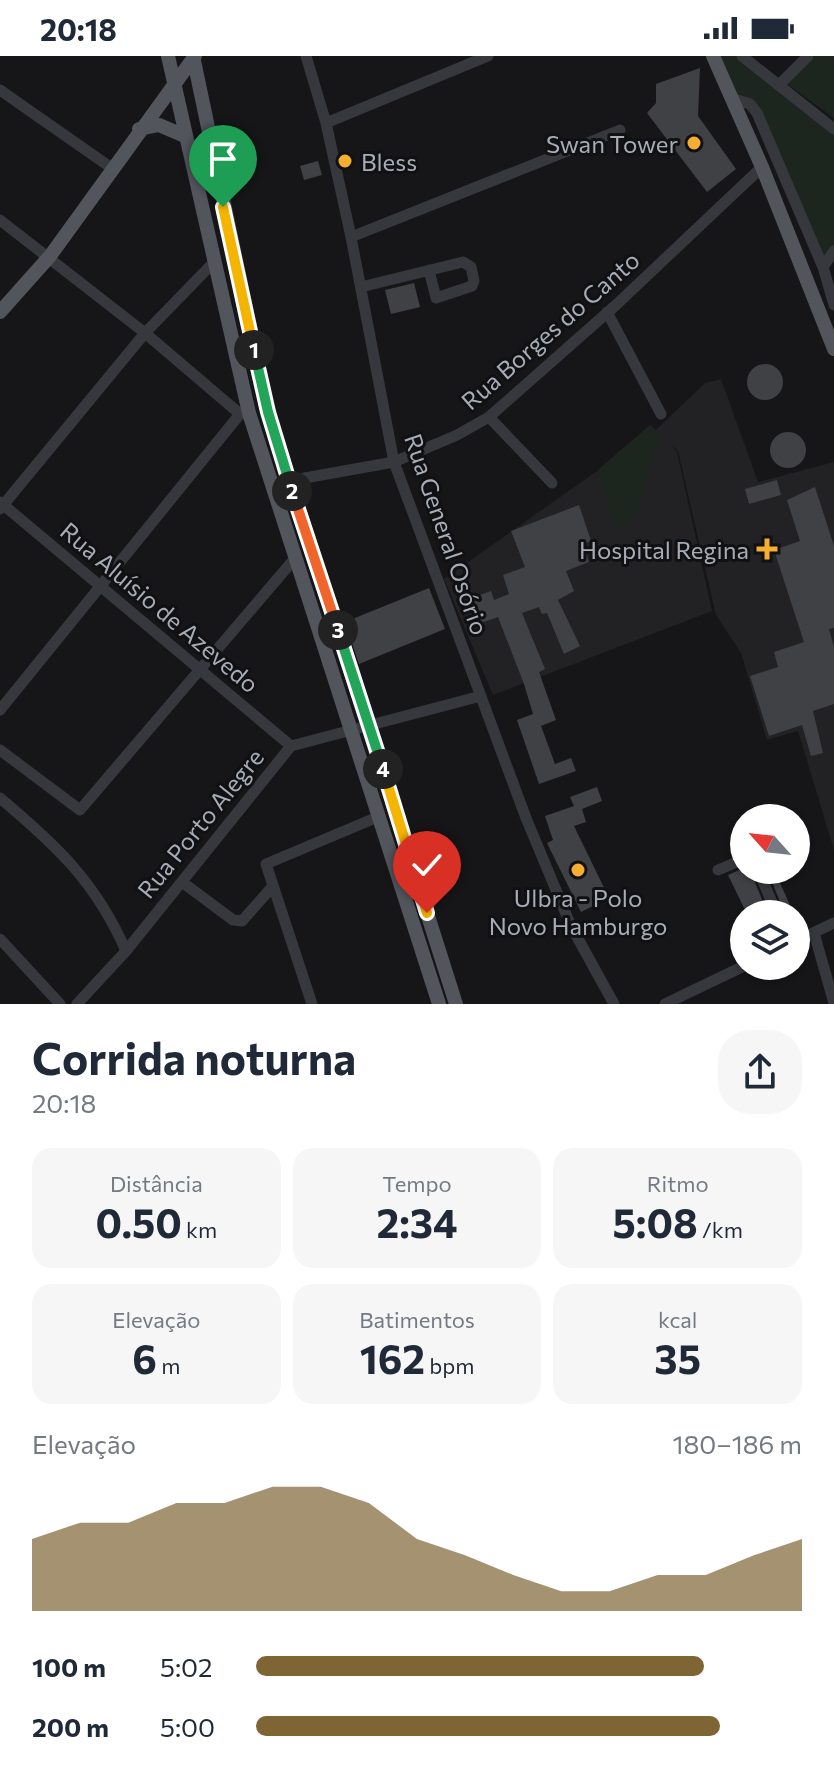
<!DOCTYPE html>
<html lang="pt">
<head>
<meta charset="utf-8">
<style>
  body { margin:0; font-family:Commissioner,sans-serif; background:#f6f6f7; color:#1f2937; height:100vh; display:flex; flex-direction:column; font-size:30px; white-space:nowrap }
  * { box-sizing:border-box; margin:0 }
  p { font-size:26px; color:#747a83 }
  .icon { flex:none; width:44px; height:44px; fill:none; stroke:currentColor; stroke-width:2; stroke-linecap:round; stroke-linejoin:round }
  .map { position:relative; height:948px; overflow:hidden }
  .panel { display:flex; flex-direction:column; background:#fff; flex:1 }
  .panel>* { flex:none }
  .needle { width:52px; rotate:297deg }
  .controls { position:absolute; left:730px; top:748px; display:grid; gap:16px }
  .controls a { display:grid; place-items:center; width:80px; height:80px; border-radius:50%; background:#fff; box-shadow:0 2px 6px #0004; font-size:40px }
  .pin { position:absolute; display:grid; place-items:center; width:68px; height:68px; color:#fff; margin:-82px -34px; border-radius:50% 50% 50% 0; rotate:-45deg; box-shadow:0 0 8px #0007 }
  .pin .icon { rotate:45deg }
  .km { position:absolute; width:40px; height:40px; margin:-20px; border-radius:50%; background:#222; color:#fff; font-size:22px; line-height:40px; text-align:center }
  .round { display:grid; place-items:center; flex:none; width:84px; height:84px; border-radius:32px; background:#f6f6f7 }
  .overview { display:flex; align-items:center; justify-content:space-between; height:136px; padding:0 32px }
  h1 { font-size:44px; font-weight:700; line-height:60px }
  .metrics { display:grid; grid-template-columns:repeat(3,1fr); gap:12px; height:136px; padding:8px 32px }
  .metrics div { display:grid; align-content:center; border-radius:20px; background:#f6f6f7; text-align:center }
  .metrics b { font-size:40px; font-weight:700 }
  .metrics small { font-size:22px; font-weight:400 }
  .metrics p { font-size:22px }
  .chart { height:224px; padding:16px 32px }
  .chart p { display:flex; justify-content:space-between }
  .chart svg { width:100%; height:144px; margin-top:8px; fill:#7f6534; opacity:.7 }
  ul { padding:0 32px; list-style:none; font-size:26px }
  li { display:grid; grid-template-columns:128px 96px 1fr; align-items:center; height:60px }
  li i { height:20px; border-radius:10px; background:#7f6534 }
  .status { display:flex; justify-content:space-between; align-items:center; height:56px; padding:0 40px; background:#fff; direction:ltr }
  .status svg { height:22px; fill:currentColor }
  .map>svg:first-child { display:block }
  .built { fill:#222225 }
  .green { fill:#1d261e }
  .building { fill:#404145 }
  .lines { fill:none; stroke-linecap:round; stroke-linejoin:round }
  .minor { stroke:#36383d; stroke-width:11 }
  .major { stroke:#52555c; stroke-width:14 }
  .split-1-casing { stroke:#fff; stroke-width:16 }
  .split-2-casing { stroke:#fff; stroke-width:16 }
  .split-3-casing { stroke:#fff; stroke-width:16 }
  .split-4-casing { stroke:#fff; stroke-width:16 }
  .split-5-casing { stroke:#fff; stroke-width:16 }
  .split-1 { stroke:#f5b400; stroke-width:10 }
  .split-2 { stroke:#22a559; stroke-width:10 }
  .split-3 { stroke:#f0652b; stroke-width:10 }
  .split-4 { stroke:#22a559; stroke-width:10 }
  .split-5 { stroke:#f5b400; stroke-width:10 }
  .poi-dot { fill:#f5ae30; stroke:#111113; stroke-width:3 }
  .labels { text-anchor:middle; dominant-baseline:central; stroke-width:6; stroke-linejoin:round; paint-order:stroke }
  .poi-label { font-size:24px; fill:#a7adb8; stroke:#111113; text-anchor:end }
  .street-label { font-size:24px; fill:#a7adb8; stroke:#111113 }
</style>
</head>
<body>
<div class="status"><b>20:18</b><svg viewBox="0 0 49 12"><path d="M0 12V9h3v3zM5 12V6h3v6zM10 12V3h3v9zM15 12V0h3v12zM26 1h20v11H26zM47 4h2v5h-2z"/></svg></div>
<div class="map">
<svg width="834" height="948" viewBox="0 0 834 948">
  <rect width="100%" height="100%" fill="#161618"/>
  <path class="built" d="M721,323L758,426L834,406V794L798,675L767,684L741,597L716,559L678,395L671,389L677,396L712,555L493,639L444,523L597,415L650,369L656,374L705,327Z"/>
  <path class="green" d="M716,0H740L834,76V190L823,206L759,56L735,42Z
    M814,0H834V62L787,28Z
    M650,369L660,380L634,465L615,469L597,415Z"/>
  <path class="building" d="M700,12L698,60L736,113L707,136L647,57L656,47V28Z
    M318,105L322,119L304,124L300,110Z
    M414,227L420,251L391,258L385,234Z
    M747 326a18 18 0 1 1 36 0a18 18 0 1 1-36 0Z
    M770 394a18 18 0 1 1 36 0a18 18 0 1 1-36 0Z
    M777,424L781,439L749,448L745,433Z
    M815,431L834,490V572L829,573L834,591V648L813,655L823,697L811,700L802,669L769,680L750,620L778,611L774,596L804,586L774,494L800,485L787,444Z
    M579,449L591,485L583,488L589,506L566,515L574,535L558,544L580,590L564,598L547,557L542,558L539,551L522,557L545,613L539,616L556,664L541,670L555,708L571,702L576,715L539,728L517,664L533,658L524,628L498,561L481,567L472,542L491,535L494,544L509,538L503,519L525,511L511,475Z
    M429,532L445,573L359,608L345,566Z
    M597,731L602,745L582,753L586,766L574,770L609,842L581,856L547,787L553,784L545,760L574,750L570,741Z
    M744,812L750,814L768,858H747L728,819Z
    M776,818L794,858H785L770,821Z"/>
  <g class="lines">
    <path class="minor" d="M306,0L326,67L351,181L394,406L526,762L571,870L614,948
      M742,0L834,73
      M779,29L808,0
      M0,34L113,113
      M734,43L750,48L757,57L823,211L834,249
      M326,67L488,0
      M0,164L145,277L240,358
      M351,181L620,74
      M823,211L834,195
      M361,231L463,206L471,211L474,225L472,230L436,242L429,214
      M607,256L661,358
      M489,361L552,427
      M288,425L394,406L457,379L489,361L616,249L762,111
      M0,446L291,690
      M0,453L145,277L214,206
      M0,654L240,358L249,357
      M0,694L80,754L296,501
      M0,742C56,789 96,826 126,895
      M718,814L744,803
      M758,814L777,858
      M182,826L233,864L242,865L273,830
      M814,877L834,947
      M0,883L60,948
      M796,885L834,867
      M77,948L126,895L291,690L481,640
      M312,948L266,808L380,760
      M665,948L744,910"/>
    <path class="major" d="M168,0L249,357L439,948
      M193,0L268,356L456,948
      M713,0L762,111L834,293
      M139,73L159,69L185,80
      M0,256L50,200L195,0"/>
  </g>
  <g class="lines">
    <g class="split-1-casing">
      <path id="split-1" d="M223,151L254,294"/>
    </g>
    <g class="split-2-casing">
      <path id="split-2" d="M254,294L268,356L292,435"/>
    </g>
    <g class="split-3-casing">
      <path id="split-3" d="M292,435L338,574"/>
    </g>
    <g class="split-4-casing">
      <path id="split-4" d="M338,574L383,713"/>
    </g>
    <g class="split-5-casing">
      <path id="split-5" d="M383,713L427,857"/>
    </g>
    <use href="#split-1" class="split-1"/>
    <use href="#split-2" class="split-2"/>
    <use href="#split-3" class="split-3"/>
    <use href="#split-4" class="split-4"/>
    <use href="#split-5" class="split-5"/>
  </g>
  <g class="poi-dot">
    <circle cx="694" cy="87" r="8"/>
    <circle cx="345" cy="105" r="8"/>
    <path d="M763 481h8v8h8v8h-8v8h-8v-8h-8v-8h8z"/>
    <circle cx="578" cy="814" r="8"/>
  </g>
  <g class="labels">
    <g class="poi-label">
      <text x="678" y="87">Swan Tower</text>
      <text x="361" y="105" text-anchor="start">Bless</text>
      <text x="749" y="493">Hospital Regina</text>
      <text x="578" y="841" text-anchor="middle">Ulbra - Polo<tspan x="578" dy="28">Novo Hamburgo</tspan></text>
    </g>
    <g class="street-label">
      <text transform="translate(550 274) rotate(-41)">Rua Borges do Canto</text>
      <text transform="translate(447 478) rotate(71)">Rua General Osório</text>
      <text transform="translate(160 551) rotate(40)">Rua Aluísio de Azevedo</text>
      <text transform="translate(200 767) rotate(-51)">Rua Porto Alegre</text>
    </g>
  </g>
</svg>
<div class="controls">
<a><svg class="needle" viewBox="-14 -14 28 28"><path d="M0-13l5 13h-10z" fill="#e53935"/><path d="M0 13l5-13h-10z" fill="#747a83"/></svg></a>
<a><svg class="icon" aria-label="layers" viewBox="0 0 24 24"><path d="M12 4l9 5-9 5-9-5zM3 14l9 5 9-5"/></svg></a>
</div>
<div class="pin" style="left:223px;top:151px;background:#1e9e55"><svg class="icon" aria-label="arrive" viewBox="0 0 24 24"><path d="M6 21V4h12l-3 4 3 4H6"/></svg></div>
<div class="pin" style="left:427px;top:857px;background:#d93025"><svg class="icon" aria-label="check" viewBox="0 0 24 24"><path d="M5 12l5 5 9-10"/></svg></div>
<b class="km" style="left:254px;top:294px">1</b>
<b class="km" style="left:292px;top:435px">2</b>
<b class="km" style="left:338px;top:574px">3</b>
<b class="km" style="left:383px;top:713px">4</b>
</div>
<section class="panel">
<div class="overview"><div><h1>Corrida noturna</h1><p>20:18</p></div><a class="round"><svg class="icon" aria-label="share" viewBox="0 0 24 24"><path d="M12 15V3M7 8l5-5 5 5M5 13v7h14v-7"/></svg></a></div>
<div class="metrics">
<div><p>Distância</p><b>0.50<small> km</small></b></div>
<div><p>Tempo</p><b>2:34</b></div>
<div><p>Ritmo</p><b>5:08<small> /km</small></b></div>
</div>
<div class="metrics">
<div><p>Elevação</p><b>6<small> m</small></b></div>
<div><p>Batimentos</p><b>162<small> bpm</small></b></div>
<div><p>kcal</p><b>35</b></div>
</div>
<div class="chart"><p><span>Elevação</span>180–186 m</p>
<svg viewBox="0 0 160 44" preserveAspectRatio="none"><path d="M0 44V22L10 17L20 17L30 11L40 11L50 6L60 6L70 11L80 22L90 27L100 33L110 38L120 38L130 33L140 33L150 27L160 22V44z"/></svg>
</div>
<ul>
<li><b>100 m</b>5:02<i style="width:82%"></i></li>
<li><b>200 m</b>5:00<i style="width:85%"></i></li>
</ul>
</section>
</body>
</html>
